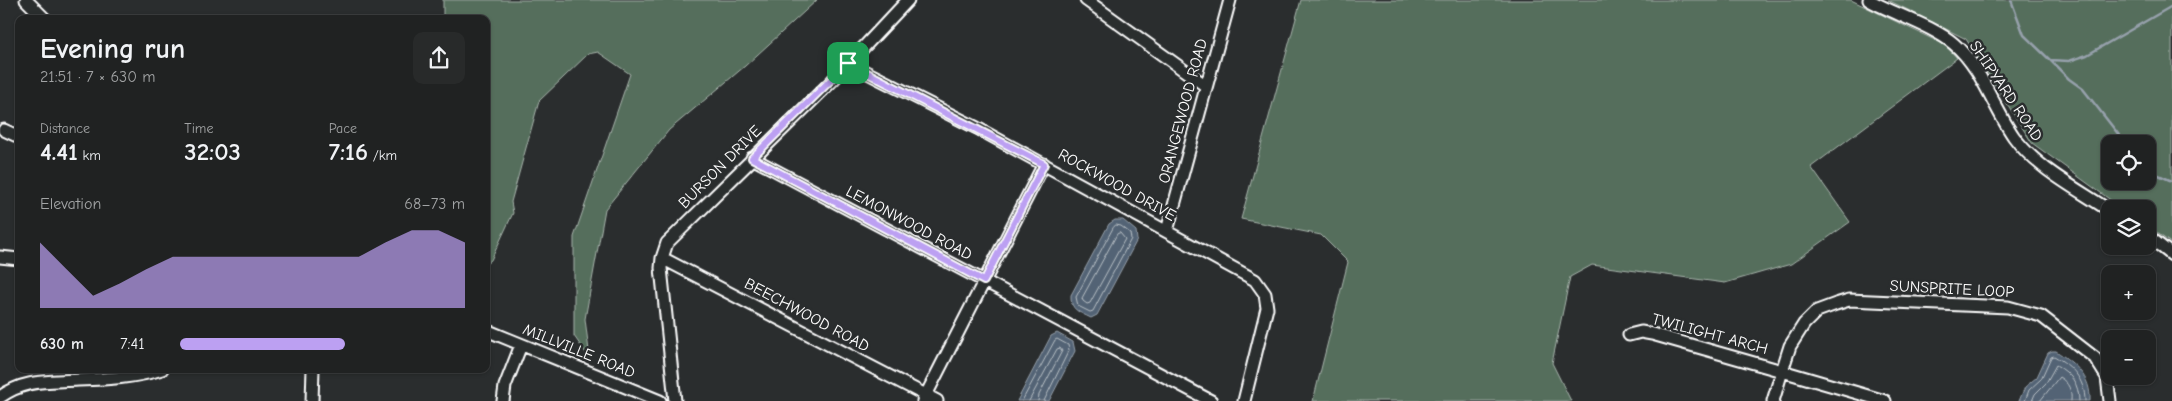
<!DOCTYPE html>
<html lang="en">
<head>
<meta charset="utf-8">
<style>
  body { margin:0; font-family:"Comic Neue",sans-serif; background:#282a2a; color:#f1f3f6; height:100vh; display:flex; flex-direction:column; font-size:19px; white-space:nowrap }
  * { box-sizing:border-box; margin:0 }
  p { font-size:16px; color:#a2a4a5 }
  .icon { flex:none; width:28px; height:28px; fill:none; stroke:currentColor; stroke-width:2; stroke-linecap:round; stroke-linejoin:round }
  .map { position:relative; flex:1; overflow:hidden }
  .side { position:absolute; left:15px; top:15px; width:475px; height:358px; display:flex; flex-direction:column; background:#202222; border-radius:10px; box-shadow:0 1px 4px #0004,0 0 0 1px #3d3f40 }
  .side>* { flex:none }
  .buttons { position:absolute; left:2101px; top:135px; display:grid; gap:10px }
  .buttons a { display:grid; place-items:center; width:55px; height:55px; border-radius:10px; background:#202222; box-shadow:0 1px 4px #0004,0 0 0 1px #3d3f40; font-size:25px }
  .pin { position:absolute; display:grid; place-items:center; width:42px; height:42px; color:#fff; margin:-21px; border-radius:10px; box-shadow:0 2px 8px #0006 }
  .round { display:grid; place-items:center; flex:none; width:52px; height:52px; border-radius:10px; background:#282a2a }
  .head { display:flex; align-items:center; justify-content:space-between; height:85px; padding:0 25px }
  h1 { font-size:28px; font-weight:700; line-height:38px }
  .figures { display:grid; grid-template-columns:repeat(3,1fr); gap:8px; height:85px; padding:5px 25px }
  .figures div { display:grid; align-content:center }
  .figures b { font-size:25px; font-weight:700 }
  .figures small { font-size:14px; font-weight:400 }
  .figures p { font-size:14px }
  .chart { height:140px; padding:10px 25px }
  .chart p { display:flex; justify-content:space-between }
  .chart svg { width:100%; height:90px; margin-top:5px; fill:#bca0f2; opacity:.7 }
  ul { padding:0 25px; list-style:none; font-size:16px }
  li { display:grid; grid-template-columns:80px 60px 1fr; align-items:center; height:38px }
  li i { height:12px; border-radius:6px; background:#bca0f2 }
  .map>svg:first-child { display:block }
  .green { fill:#546e5c; stroke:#aab6ae; fill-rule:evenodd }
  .water { fill:#526374; stroke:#97a1ac }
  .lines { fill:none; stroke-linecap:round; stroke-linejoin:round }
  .shore { stroke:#bac1c7; stroke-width:1 }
  .stream { stroke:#97a1ac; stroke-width:2.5 }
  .minor-casing { stroke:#fff; stroke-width:15 }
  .minor { stroke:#2a2d2e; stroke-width:11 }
  .route-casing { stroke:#fff; stroke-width:10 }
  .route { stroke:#bca0f2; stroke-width:6 }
  .labels { text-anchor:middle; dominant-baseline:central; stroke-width:5; stroke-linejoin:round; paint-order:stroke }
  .street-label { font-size:16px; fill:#fff; stroke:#2a2d2e }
</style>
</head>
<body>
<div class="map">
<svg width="2172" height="401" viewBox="0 0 2172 401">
  <rect width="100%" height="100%" fill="#2a2d2e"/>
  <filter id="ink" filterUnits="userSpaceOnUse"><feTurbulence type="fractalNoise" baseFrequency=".02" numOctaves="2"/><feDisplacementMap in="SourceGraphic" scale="10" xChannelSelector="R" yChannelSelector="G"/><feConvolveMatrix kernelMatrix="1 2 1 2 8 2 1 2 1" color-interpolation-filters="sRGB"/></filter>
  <g filter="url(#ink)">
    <path class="green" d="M443,0H817L745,66L669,130L605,209L585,319L590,359L574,336V237L630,74L598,52L588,54L539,101L511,202L513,213L491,260L486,264V19H443Z
      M1301,0H1851L1945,45L1957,58L1811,167L1850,222L1791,264L1725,283L1592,265L1570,277L1552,363L1571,401H1313L1348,262L1321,235L1241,219Z
      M1888,0H2172V244L2148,226V209H2123L2032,143L1966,39ZM2110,144H2148V181H2110Z"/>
    <path class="water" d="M1115,220H1123L1136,231L1137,240L1097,315L1091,318C1079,312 1070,310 1071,295L1109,224Z
      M1057,333L1073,342L1075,351L1049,401H1017L1051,336Z
      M2052,351H2056C2075,364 2091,376 2090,401H2019L2025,387L2037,377L2048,353Z"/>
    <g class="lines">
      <path class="shore" d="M1116,225L1121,226L1130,233L1131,239L1093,311L1090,312L1078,306L1076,297L1113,228Z
        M1120,233L1125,239L1090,303L1087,304L1083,301L1082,298L1117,234Z
        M1022,401L1055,340L1057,339L1068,345L1069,350L1044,401
        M1029,401L1057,349L1060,348L1062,351L1039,395L1038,401
        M2025,401L2029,390L2041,379L2051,357L2054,356C2072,366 2085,379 2085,401
        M2032,401L2035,394L2046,383L2056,365C2071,374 2079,383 2079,401
        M2040,401L2059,377C2069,383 2072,390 2071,401"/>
      <path class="stream" d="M2011,0L2024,35L2050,60L2069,61L2087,55L2172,6
        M2051,61L2069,79L2083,89L2126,144
        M2148,167L2154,173L2172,181"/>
      <g class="minor-casing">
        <path id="minor" d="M26,0L45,19
          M1086,0L1206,86
          M1869,0C1894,14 1933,26 1954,44C1982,68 1993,107 2014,137C2037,169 2078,189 2110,211
          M848,63L977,128L1255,280L1265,294L1267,308L1244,401
          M4,130L19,137
          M752,158L1211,401
          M1167,231L1230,0
          M2148,236L2172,255
          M0,257L19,259
          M662,258L937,401
          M486,330L660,401
          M1629,335L1641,332L1652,334L1782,371L1773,401
          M0,397C26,379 47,382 78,380C106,379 135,378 162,369
          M312,401L313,369
          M503,401L505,386L521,345
          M675,401L661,268L662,258L667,243L832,81L908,0
          M923,401L1044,164
          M1885,401L1782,371L1790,346L1804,324L1817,311L1836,304L1849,300L2008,307L2041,316L2095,358L2107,377L2110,401"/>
      </g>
      <use href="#minor" class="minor"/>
    </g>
  </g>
  <g class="lines" filter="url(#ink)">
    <g class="route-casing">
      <path id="route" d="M848,63L1044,164L984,281L752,158Z"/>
    </g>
    <use href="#route" class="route"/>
  </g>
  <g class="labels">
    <g class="street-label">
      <text transform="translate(2006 91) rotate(56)">SHIPYARD ROAD</text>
      <text transform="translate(1183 111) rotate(-75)">ORANGEWOOD ROAD</text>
      <text transform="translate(720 167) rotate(-45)">BURSON DRIVE</text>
      <text transform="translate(1117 185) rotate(29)">ROCKWOOD DRIVE</text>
      <text transform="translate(909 223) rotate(28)">LEMONWOOD ROAD</text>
      <text transform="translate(1952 289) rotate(3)">SUNSPRITE LOOP</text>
      <text transform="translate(807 315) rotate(28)">BEECHWOOD ROAD</text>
      <text transform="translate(1710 334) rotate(15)">TWILIGHT ARCH</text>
      <text transform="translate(579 351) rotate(22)">MILLVILLE ROAD</text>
    </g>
  </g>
</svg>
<div class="buttons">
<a><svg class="icon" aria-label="locate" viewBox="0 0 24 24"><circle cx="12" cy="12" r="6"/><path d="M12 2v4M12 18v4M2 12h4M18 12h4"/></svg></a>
<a><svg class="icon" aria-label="layers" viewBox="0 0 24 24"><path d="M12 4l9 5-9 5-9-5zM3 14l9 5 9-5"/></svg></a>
<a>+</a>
<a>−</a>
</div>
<div class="pin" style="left:848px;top:63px;background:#1e9e55"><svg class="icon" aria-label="arrive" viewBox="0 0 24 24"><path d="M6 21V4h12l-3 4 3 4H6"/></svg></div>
<section class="side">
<div class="head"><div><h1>Evening run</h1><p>21:51 · 7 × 630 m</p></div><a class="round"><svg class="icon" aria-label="share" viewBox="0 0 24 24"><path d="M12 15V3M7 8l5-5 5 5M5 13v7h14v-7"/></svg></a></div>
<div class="figures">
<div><p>Distance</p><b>4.41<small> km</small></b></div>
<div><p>Time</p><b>32:03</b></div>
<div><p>Pace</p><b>7:16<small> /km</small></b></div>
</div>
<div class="chart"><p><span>Elevation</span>68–73 m</p>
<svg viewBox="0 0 160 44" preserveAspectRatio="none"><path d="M0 44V12L10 25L20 38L30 32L40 25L50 19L60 19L70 19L80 19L90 19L100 19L110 19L120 19L130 12L140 6L150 6L160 12V44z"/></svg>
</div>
<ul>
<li><b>630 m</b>7:41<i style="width:58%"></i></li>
</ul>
</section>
</div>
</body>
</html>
